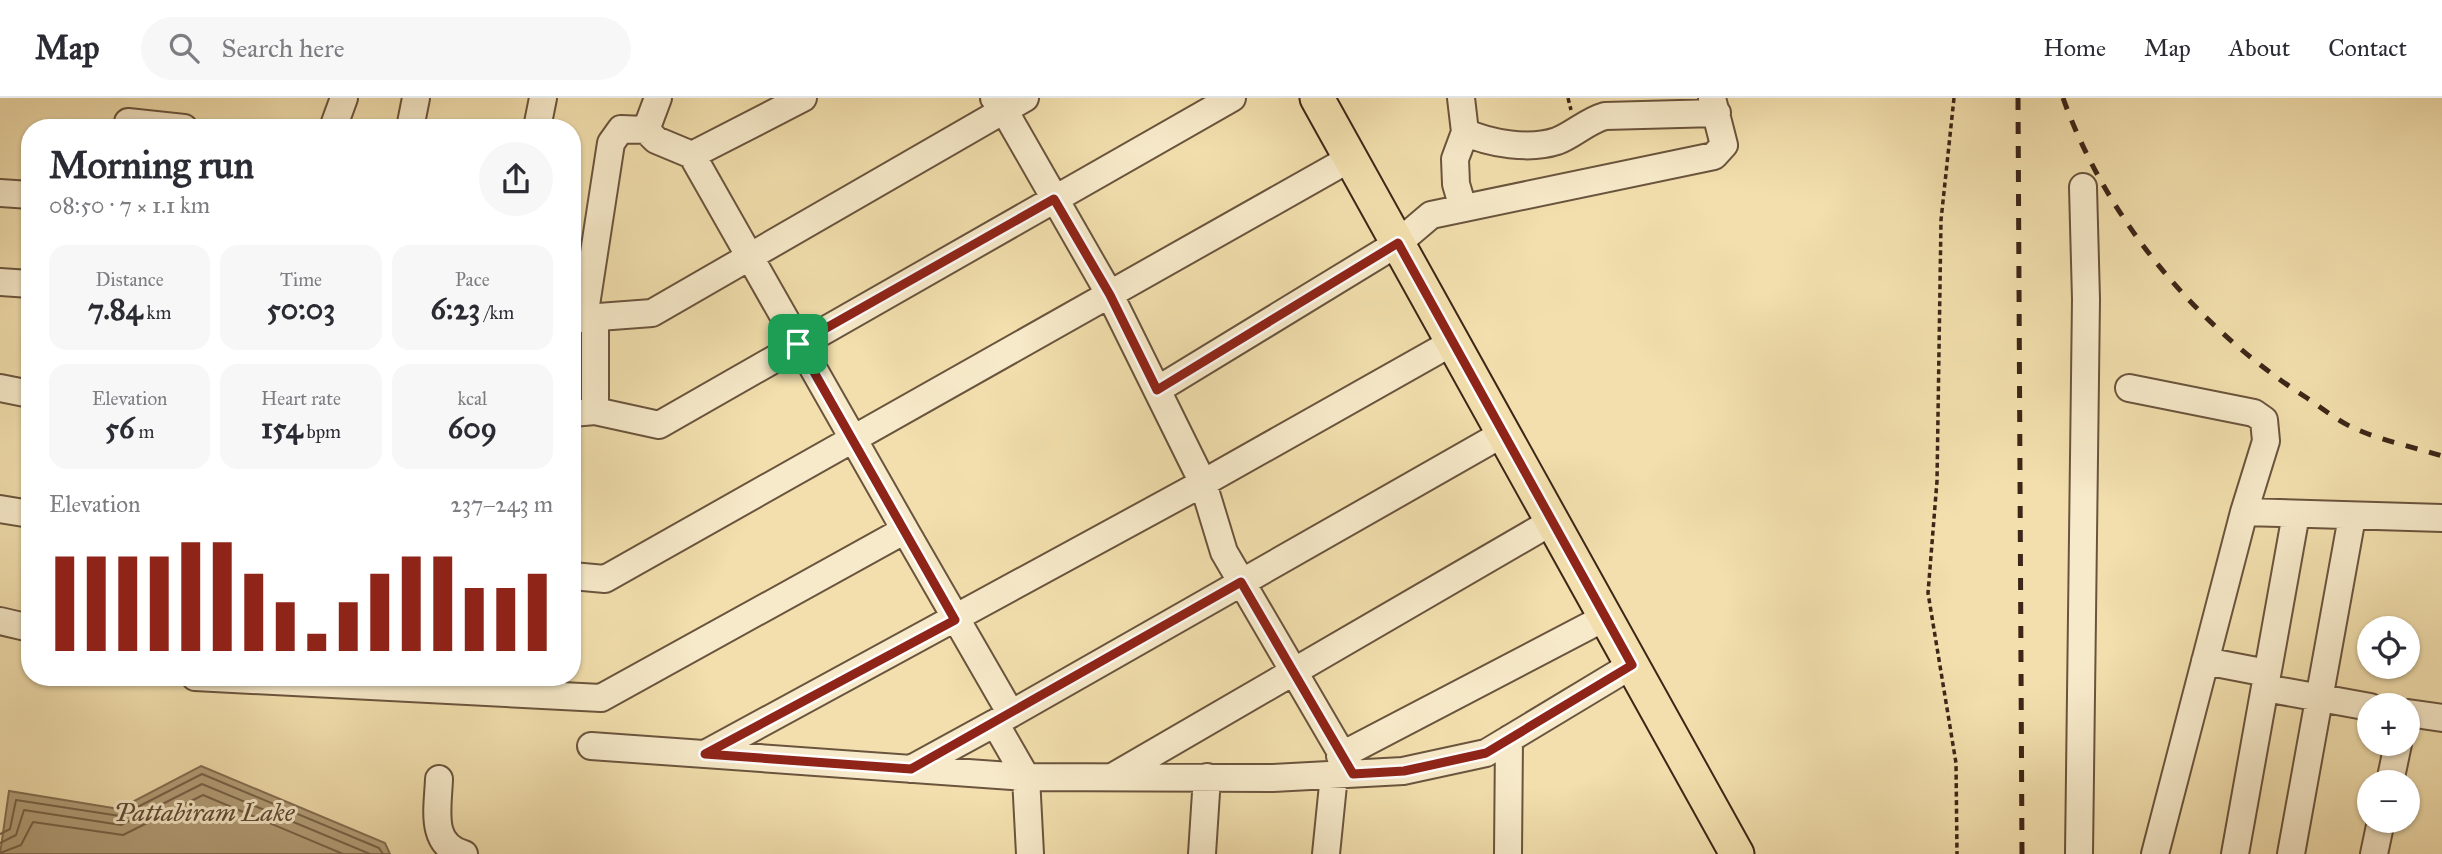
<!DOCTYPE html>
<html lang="en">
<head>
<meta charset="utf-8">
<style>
  body { margin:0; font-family:"IM FELL Great Primer",serif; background:#f7f7f7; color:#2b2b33; height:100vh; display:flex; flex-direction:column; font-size:26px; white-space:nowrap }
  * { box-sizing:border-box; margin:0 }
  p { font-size:23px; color:#7c7c81 }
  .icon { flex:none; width:38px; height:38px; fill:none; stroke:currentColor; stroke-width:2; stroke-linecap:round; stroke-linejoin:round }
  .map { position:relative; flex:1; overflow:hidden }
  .sheet { position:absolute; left:21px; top:21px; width:560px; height:567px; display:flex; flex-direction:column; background:#fff; border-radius:28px; box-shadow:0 2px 5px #0004 }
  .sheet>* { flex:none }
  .tools { position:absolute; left:2357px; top:518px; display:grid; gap:14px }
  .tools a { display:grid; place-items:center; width:63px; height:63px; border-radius:50%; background:#fff; box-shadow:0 2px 5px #0004; font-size:35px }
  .pin { position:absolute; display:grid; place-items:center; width:60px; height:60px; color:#fff; margin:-30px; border-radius:14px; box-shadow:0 4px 10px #0006 }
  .round { display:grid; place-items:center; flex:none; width:74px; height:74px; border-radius:37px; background:#f7f7f7 }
  .head { display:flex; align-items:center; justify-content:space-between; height:119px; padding:0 28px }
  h1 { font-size:38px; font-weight:800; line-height:52px }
  .stats { display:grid; grid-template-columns:repeat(3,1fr); gap:10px; height:119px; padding:7px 28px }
  .stats div { display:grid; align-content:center; border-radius:18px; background:#f7f7f7; text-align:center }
  .stats b { font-size:30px; font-weight:800 }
  .stats small { font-size:19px; font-weight:400 }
  .stats p { font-size:19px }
  .chart { height:196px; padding:14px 28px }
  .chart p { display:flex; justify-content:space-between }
  .chart svg { width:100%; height:126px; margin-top:7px; stroke:#8f2418; stroke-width:6 }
  header { display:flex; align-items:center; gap:42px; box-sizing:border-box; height:98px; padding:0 35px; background:#fff; border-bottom:2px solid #e1e1e2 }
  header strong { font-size:33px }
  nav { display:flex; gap:38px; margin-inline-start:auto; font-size:24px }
  .search { width:490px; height:63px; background:#f7f7f7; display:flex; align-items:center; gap:18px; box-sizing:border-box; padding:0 24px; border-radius:38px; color:#7c7c81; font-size:26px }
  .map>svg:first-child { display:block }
  .water { fill:#b4a07a; stroke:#846f53; stroke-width:2 }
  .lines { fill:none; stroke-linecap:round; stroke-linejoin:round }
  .shore { stroke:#786349; stroke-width:2 }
  .minor-casing { stroke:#6a543d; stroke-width:30 }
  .major-casing { stroke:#3c2618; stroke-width:37 }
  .path { stroke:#3c2618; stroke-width:3.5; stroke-dasharray:5 3.5; stroke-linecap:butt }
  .minor { stroke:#f7eaca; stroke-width:26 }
  .major { stroke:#f2dfad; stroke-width:33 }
  .rail { stroke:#3c2618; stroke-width:5; stroke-dasharray:12 12; stroke-linecap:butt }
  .route-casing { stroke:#fff; stroke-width:14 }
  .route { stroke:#8f2418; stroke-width:9 }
  .labels { text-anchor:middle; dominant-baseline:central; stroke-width:6; stroke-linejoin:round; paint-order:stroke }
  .water-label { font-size:26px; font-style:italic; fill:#604b35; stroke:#f7eaca }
</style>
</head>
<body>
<header>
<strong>Map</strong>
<div class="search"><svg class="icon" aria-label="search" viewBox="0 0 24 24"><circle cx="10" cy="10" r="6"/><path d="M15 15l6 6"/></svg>Search here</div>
<nav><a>Home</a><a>Map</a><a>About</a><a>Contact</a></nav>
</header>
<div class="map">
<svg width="2442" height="756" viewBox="0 0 2442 756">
  <rect width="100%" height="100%" fill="#f2dfad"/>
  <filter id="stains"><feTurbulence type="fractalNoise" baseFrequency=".00286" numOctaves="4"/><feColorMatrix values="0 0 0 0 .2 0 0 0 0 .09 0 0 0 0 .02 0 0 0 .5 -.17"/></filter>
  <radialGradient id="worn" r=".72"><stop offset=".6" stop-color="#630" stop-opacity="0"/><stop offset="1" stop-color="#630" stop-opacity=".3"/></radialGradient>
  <path class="water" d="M201,668L385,745L390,756H0L9,693L119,711Z"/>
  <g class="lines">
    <path class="shore" d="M0,736L10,731L16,702L120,718L202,676L379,750L383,756
      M0,745L16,737L24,712L121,727L202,686L370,756
      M0,755L21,747L33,724L123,737L203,697L343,756"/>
    <g class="minor-casing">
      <path id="minor" d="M1461,0L1465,34L1455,61L1456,86L1463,110
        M128,24L184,30
        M333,30L344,0
        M410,30L416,0
        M537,30L543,0
        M1465,34C1490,46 1530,52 1557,43C1573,37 1587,23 1605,18L1717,15
        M692,57L803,0
        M0,95L30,97
        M0,184L30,186
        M595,219V313
        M584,220L611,45L621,31L646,32
        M572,221L652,215L1025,0
        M0,290L30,296
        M2129,290L2254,315L2264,322L2266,343L2244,414L2155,756
        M1157,292L1398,145L1431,117L1714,58L1724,47L1712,0
        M572,315L595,313L659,327L1232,0
        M0,411L30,416
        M2244,414L2442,420
        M905,432L1011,616
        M572,478L605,481L1351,60
        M0,523L30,530
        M2205,563L2267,575
        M195,579L601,600L905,432L692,57L656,42L646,32L658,0
        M2265,590L2370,609
        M2408,615L2442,620
        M995,625L1504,335
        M591,648L1026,679L1273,680L1403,673L1486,655L1632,567
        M705,656L1203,385L1110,197L1004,12L994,0
        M1340,658L1606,519
        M911,671L995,625L1026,679L1030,756
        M1353,675L1224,454L1203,385L1453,244
        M1114,678L1553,423
        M439,681C438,710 429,747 464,756
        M2390,684L2398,646
        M1202,756L1207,679
        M1326,756L1334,677
        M1508,756L1509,641
        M2079,756L2086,201L2083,89
        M2235,756L2296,416
        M2291,756L2352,419
        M2374,756L2381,723"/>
    </g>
    <g class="major-casing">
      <path id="major" d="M1317,0L1737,756"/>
    </g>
    <path class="path" d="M1568,0L1571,12
      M1954,0L1941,122L1937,383L1928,495L1956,665L1957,756"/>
    <use href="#minor" class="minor"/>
    <use href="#major" class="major"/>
    <path class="rail" d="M2018,0L2022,756
      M2063,0C2107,123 2198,230 2307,300C2322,310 2339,324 2356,331C2383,343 2414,349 2442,358"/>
  </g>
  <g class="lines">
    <g class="route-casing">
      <path id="route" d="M1054,101L1110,197L1157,292L1398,145L1632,567L1486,655L1404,673L1353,676L1241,484L911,671L705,656L955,522L798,246Z"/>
    </g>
    <use href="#route" class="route"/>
  </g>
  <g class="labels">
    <g class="water-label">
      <text x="204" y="714">Pattabiram Lake</text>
    </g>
  </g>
  <rect width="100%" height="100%" filter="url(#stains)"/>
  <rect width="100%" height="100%" fill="url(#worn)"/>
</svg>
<div class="tools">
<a><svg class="icon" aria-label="locate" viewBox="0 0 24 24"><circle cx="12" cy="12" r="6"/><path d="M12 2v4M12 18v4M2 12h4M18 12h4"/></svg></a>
<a>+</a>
<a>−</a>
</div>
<div class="pin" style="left:798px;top:246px;background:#1e9e55"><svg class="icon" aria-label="arrive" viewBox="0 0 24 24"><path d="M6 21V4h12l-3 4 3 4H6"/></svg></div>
<section class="sheet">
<div class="head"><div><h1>Morning run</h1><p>08:50 · 7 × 1.1 km</p></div><a class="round"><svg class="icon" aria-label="share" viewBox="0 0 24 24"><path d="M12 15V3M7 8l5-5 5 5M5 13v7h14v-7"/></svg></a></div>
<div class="stats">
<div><p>Distance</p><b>7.84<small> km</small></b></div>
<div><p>Time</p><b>50:03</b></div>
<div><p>Pace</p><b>6:23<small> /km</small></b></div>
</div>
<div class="stats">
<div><p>Elevation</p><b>56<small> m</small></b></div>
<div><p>Heart rate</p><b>154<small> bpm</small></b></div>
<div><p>kcal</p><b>609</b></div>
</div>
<div class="chart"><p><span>Elevation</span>237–243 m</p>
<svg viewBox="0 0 160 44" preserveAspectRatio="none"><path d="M5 44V11M15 44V11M25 44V11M35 44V11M45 44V6M55 44V6M65 44V17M75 44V27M85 44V38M95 44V27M105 44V17M115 44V11M125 44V11M135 44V22M145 44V22M155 44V17"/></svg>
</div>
</section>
</div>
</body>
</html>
